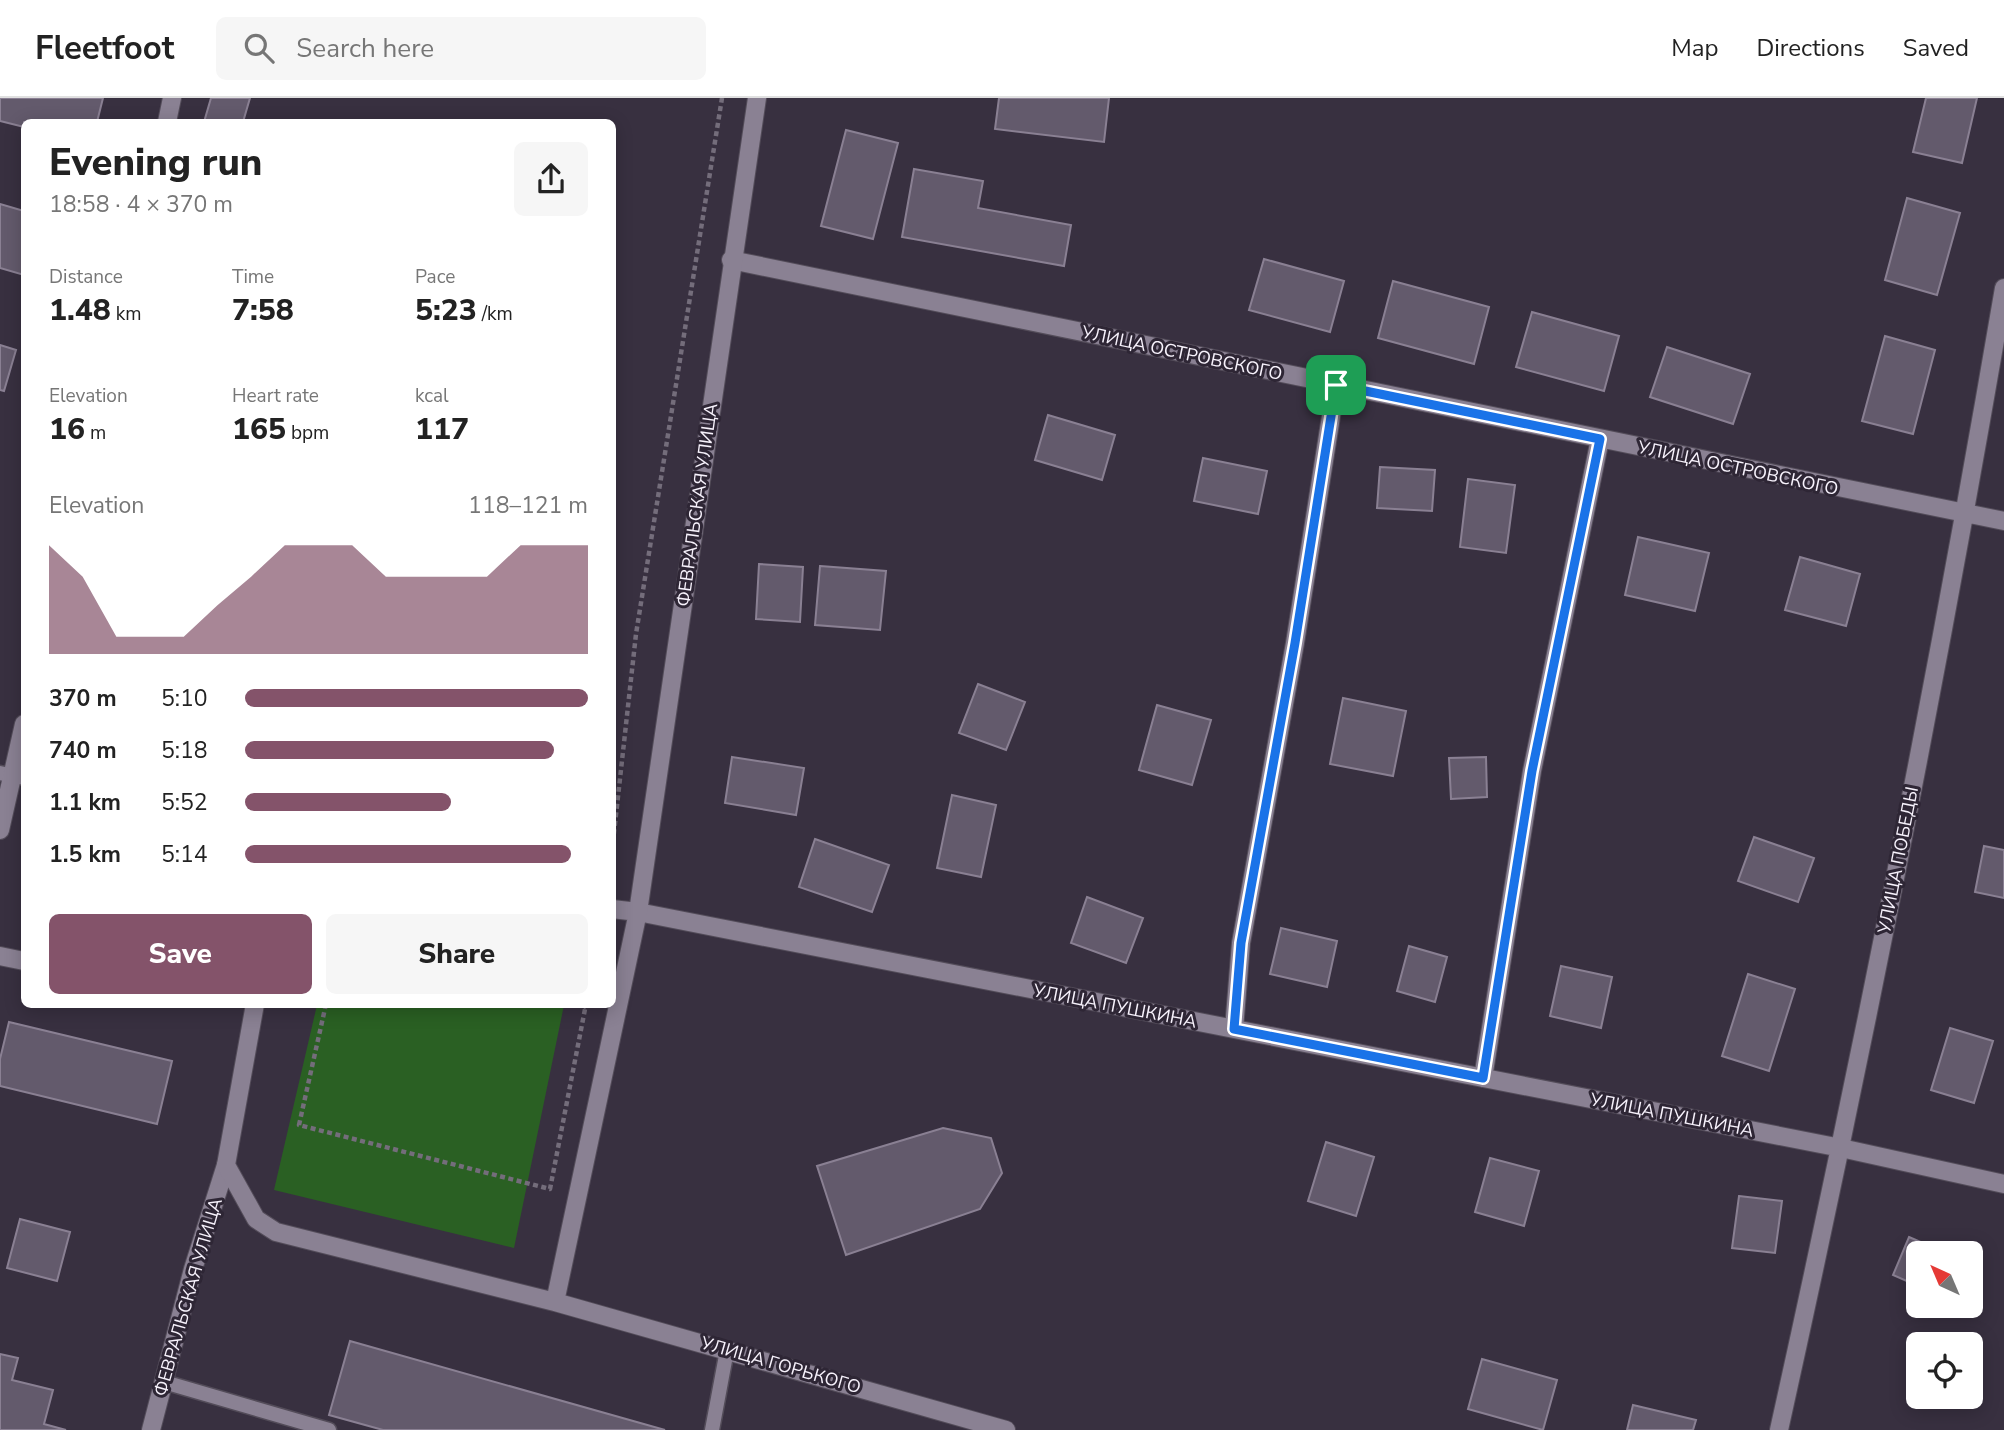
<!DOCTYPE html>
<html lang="en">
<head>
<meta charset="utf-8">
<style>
  body { margin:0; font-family:"Nunito Sans",sans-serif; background:#f6f6f6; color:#222; height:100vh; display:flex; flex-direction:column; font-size:26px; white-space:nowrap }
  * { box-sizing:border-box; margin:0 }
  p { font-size:23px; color:#767676 }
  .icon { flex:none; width:38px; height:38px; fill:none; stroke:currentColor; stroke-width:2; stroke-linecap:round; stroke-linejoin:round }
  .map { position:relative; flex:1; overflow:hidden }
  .panel { position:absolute; left:21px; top:21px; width:595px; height:889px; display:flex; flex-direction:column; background:#fff; border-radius:10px; box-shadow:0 4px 18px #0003 }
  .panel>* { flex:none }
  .needle { width:46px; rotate:316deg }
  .controls { position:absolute; left:1906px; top:1143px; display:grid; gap:14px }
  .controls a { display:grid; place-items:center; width:77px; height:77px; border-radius:10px; background:#fff; box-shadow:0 4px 18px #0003; font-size:35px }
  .pin { position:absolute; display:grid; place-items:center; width:60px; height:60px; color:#fff; margin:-30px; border-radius:14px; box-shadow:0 4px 10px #0006 }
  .round { display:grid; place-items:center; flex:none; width:74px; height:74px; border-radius:10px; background:#f6f6f6 }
  .overview { display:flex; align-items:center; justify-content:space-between; height:119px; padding:0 28px }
  h1 { font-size:38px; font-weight:800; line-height:52px }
  .figures { display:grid; grid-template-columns:repeat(3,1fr); gap:10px; height:119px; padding:7px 28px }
  .figures div { display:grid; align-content:center }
  .figures b { font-size:30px; font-weight:800 }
  .figures small { font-size:19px; font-weight:400 }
  .figures p { font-size:19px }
  .chart { height:196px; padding:14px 28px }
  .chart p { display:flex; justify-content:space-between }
  .chart svg { width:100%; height:126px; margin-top:7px; fill:#84536a; opacity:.7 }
  .button { display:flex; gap:14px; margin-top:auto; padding:14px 28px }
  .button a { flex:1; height:80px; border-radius:10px; background:#84536a; color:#fff; font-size:28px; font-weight:800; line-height:80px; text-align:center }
  .button a+a { background:#f6f6f6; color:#222 }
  ul { padding:0 28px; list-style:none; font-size:23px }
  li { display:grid; grid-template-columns:112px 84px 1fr; align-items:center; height:52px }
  li i { height:18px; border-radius:9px; background:#84536a }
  header { display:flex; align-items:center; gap:42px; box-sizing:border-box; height:98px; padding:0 35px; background:#fff; border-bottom:2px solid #e0e0e0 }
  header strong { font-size:33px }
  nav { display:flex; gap:38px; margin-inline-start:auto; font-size:24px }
  .search { width:490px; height:63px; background:#f6f6f6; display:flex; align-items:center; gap:18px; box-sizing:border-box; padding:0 24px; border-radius:10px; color:#767676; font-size:26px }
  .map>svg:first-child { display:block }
  .green { fill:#2a6023 }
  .building { fill:#635a6c; stroke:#8a8093; stroke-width:2 }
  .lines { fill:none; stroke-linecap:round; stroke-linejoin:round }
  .lane-casing { stroke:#534c59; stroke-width:17 }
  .street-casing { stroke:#534c59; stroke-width:20 }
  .secondary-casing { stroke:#534c59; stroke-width:20 }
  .path { stroke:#746d7b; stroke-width:4.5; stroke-dasharray:5 3.5; stroke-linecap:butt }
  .lane { stroke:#8a8193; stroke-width:14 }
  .street { stroke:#8a8193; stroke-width:18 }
  .secondary { stroke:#8a8193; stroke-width:18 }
  .route-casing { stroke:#fff; stroke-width:14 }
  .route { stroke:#1a73e8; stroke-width:9 }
  .labels { text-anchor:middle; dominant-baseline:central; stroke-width:6; stroke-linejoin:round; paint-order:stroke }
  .street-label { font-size:18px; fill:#f7f2fc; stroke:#2e2635 }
</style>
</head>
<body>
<header>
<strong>Fleetfoot</strong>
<div class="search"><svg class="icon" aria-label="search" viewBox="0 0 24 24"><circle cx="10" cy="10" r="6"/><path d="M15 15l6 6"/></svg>Search here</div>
<nav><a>Map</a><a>Directions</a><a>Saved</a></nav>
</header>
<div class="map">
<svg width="2004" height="1332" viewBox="0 0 2004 1332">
  <rect width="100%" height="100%" fill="#383040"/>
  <path class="green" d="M317,907H564L514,1150L274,1092Z"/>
  <path class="building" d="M0,0H103L97,24H24V29L0,23Z
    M211,0H250L243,24H204Z
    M999,0H1109L1104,44L995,31Z
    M1926,0H1977L1962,65L1913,54Z
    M846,32L898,45L873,141L821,128Z
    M914,71L983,83L978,110L1071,127L1064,168L902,139Z
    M1907,100L1960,115L1937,197L1885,182Z
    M0,106L24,113V177L0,170Z
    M1264,161L1344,183L1330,234L1249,212Z
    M1393,183L1489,209L1474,266L1378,240Z
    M1532,214L1619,238L1604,293L1516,269Z
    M1885,238L1935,252L1913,336L1862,323Z
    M0,247L16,252L4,293L0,292Z
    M1667,249L1750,276L1733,326L1650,299Z
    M1048,317L1115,337L1102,382L1035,362Z
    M1203,360L1267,373L1258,416L1194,403Z
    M1380,369L1435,372L1432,413L1377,410Z
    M1468,381L1515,387L1506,455L1460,449Z
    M1638,439L1709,455L1695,513L1625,497Z
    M1800,459L1860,476L1846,528L1785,512Z
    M759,466L803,469L800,524L756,521Z
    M820,468L886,473L880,532L815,527Z
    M978,586L1025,604L1006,652L959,635Z
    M1343,600L1406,613L1393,678L1330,666Z
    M1157,607L1211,622L1192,687L1139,672Z
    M732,659L804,670L796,717L725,705Z
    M1486,659L1487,699L1451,701L1449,660Z
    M952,697L996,707L981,779L937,770Z
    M1754,739L1814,760L1798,804L1738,783Z
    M815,741L889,767L872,814L799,789Z
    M1984,748L2004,752V800L1975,794Z
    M1087,799L1143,820L1126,865L1071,845Z
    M1281,830L1337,843L1327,889L1270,876Z
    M1409,848L1447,859L1435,904L1397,893Z
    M1561,868L1612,879L1601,930L1550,918Z
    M1748,876L1795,891L1769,973L1722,958Z
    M9,924L172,963L157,1026L0,988V961Z
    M1950,930L1993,943L1974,1005L1931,992Z
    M943,1030L991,1040L1002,1075L980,1111L846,1157L817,1068Z
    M1326,1044L1374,1059L1356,1118L1308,1103Z
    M1490,1060L1539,1073L1524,1128L1475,1114Z
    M1739,1098L1782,1103L1775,1155L1732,1150Z
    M20,1121L70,1134L57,1183L7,1170Z
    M1909,1139L1946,1155H1918V1188L1893,1177Z
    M350,1243L665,1332H383L329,1317Z
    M0,1256L18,1260L12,1282L53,1292L44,1326L66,1332H0Z
    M1482,1261L1557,1282L1543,1332L1468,1311Z
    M1633,1307L1696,1322L1693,1332H1627Z"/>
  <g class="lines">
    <g class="lane-casing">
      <path id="lane" d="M0,675L24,680
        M164,1284L329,1332
        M712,1332L727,1252"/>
    </g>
    <g class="street-casing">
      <path id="street" d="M167,24L172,0
        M731,162L2004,423
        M0,732L24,626
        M638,814L1841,1050L2004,1086
        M1234,931L1241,845L1295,545L1336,287
        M1483,980L1532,673L1600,341
        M151,1332L193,1171L226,1067
        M1779,1332C1863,953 1939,572 2004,190"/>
    </g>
    <g class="secondary-casing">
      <path id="secondary" d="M612,811L638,814
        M0,858L24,863
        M255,906L226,1067L256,1121L276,1134L555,1204L1006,1332
        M555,1204L638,814L757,0"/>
    </g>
    <path class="path" d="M612,753L636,536L722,0
      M326,906L299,1027L550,1091L586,906
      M576,906L586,909"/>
    <use href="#lane" class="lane"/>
    <use href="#street" class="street"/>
    <use href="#secondary" class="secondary"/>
  </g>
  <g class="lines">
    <g class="route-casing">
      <path id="route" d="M1336,287L1600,341L1532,673L1483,980L1234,931L1241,845L1295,545Z"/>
    </g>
    <use href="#route" class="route"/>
  </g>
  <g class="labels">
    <g class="street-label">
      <text transform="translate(1182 255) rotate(12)">УЛИЦА ОСТРОВСКОГО</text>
      <text transform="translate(1738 370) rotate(12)">УЛИЦА ОСТРОВСКОГО</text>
      <text transform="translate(697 407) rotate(-82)">ФЕВРАЛЬСКАЯ УЛИЦА</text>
      <text transform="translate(1898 762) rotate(-79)">УЛИЦА ПОБЕДЫ</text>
      <text transform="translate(1115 908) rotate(11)">УЛИЦА ПУШКИНА</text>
      <text transform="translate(1672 1017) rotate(11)">УЛИЦА ПУШКИНА</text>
      <text transform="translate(188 1199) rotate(-74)">ФЕВРАЛЬСКАЯ УЛИЦА</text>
      <text transform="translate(781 1267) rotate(16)">УЛИЦА ГОРЬКОГО</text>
    </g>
  </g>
</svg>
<div class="controls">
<a><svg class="needle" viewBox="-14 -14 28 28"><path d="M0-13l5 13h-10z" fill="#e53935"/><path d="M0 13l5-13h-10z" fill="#767676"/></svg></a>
<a><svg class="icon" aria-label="locate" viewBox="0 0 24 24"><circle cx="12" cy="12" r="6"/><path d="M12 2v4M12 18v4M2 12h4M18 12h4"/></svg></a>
</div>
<div class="pin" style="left:1336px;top:287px;background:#1e9e55"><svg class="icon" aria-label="arrive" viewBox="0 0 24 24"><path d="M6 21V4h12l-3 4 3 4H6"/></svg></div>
<section class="panel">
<div class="overview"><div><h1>Evening run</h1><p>18:58 · 4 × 370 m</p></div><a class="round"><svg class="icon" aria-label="share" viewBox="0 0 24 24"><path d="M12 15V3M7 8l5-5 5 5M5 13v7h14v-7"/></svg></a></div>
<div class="figures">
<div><p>Distance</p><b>1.48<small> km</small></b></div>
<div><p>Time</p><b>7:58</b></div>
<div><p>Pace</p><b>5:23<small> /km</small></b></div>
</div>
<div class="figures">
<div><p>Elevation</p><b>16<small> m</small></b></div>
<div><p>Heart rate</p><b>165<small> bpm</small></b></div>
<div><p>kcal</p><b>117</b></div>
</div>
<div class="chart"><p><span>Elevation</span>118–121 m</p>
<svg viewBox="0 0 160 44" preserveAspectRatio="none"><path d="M0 44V6L10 17L20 38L30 38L40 38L50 27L60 17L70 6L80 6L90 6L100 17L110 17L120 17L130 17L140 6L150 6L160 6V44z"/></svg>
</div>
<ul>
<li><b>370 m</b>5:10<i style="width:100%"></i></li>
<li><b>740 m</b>5:18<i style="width:90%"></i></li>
<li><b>1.1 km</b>5:52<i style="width:60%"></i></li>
<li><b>1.5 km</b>5:14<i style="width:95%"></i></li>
</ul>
<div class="button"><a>Save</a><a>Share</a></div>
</section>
</div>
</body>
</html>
